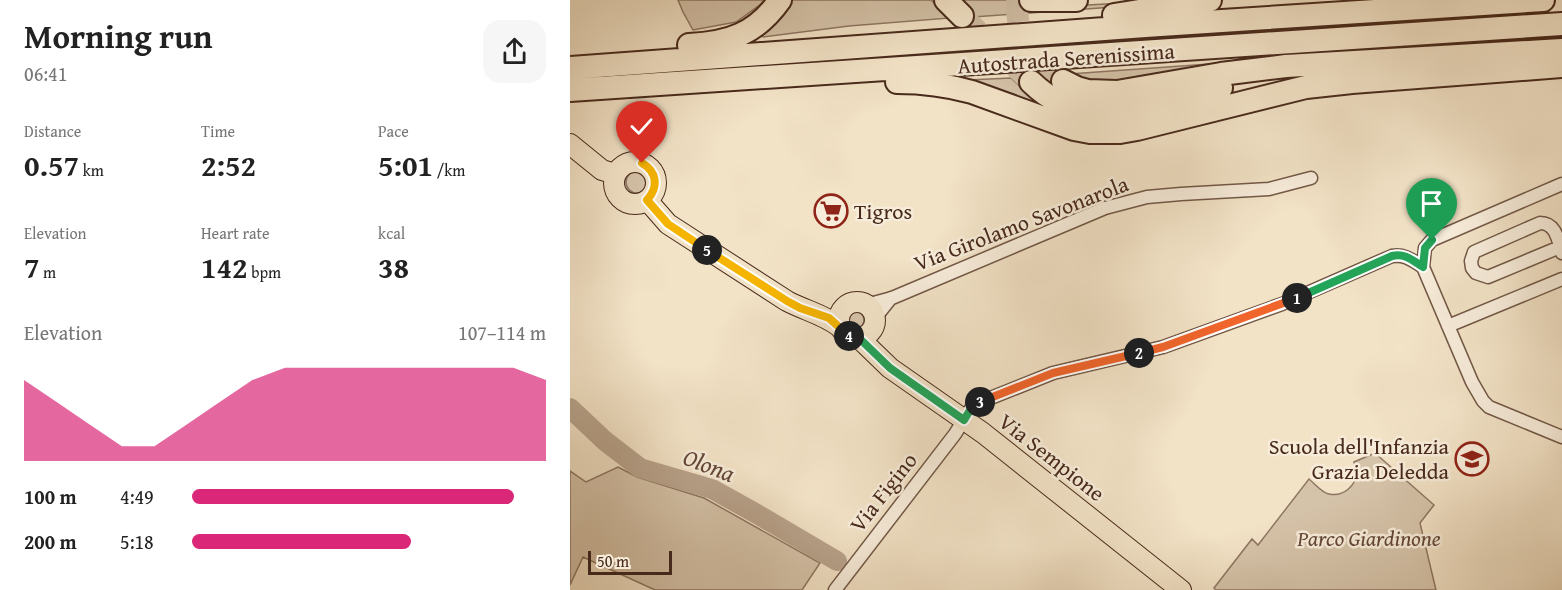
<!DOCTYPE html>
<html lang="en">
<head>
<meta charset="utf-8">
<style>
  body { margin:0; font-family:"Gentium Book Plus",serif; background:#f6f6f6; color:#222; height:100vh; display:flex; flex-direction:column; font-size:22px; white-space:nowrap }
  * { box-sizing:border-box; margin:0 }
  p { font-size:20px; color:#767676 }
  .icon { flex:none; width:33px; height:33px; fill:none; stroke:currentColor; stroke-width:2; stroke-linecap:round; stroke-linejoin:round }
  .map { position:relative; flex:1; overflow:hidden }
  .side { display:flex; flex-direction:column; background:#fff; width:570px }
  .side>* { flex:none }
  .scale { position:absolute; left:18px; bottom:15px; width:84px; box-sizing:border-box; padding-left:6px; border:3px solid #482a1b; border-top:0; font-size:16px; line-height:21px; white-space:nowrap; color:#482a1b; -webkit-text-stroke:4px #f7ecda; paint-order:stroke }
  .pin { position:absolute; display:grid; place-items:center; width:51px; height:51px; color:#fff; margin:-62px -26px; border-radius:50% 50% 50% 0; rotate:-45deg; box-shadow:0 0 6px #0007 }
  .pin .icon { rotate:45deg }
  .km { position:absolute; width:30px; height:30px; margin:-15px; border-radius:50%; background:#222; color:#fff; font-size:16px; line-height:30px; text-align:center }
  .round { display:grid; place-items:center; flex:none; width:63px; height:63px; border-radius:18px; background:#f6f6f6 }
  .headline { display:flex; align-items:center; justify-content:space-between; height:102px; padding:0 24px }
  h1 { font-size:33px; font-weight:700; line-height:45px }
  .metrics { display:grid; grid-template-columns:repeat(3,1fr); gap:9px; height:102px; padding:6px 24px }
  .metrics div { display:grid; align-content:center }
  .metrics b { font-size:30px; font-weight:700 }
  .metrics small { font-size:16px; font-weight:400 }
  .metrics p { font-size:16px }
  .chart { height:168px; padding:12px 24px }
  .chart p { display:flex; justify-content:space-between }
  .chart svg { width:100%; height:108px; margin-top:6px; fill:#db2777; opacity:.7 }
  ul { padding:0 24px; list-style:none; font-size:20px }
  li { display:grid; grid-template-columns:96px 72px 1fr; align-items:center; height:45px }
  li i { height:15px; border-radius:8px; background:#db2777 }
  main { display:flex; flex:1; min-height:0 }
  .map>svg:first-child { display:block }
  .green { fill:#d5c3a9; stroke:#8e7662; stroke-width:1.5 }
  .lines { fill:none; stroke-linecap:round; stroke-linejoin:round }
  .river { stroke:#b8a38c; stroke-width:20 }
  .highway-tunnel { stroke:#d0bda4; stroke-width:22; stroke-dasharray:22 11; stroke-linecap:butt }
  .street-casing { stroke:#725846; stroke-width:15 }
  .primary-casing { stroke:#482a1b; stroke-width:22 }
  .highway-casing { stroke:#482a1b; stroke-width:26 }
  .street { stroke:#f7ecda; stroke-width:12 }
  .primary { stroke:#f2e2c6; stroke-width:20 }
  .highway { stroke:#f2e2c6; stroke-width:22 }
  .split-1-casing { stroke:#fff; stroke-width:12 }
  .split-2-casing { stroke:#fff; stroke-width:12 }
  .split-3-casing { stroke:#fff; stroke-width:12 }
  .split-4-casing { stroke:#fff; stroke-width:12 }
  .split-5-casing { stroke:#fff; stroke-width:12 }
  .split-6-casing { stroke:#fff; stroke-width:12 }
  .split-1 { stroke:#22a559; stroke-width:8 }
  .split-2 { stroke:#f0652b; stroke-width:8 }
  .split-3 { stroke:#f0652b; stroke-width:8 }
  .split-4 { stroke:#22a559; stroke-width:8 }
  .split-5 { stroke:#f5b400; stroke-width:8 }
  .split-6 { stroke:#f5b400; stroke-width:8 }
  .labels { text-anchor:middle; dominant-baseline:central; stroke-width:5; stroke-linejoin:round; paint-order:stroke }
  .street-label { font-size:22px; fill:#482a1b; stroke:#f7ecda }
  .poi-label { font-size:22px; fill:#482a1b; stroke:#f7ecda; text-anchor:start }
  .park-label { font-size:22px; font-style:italic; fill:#644937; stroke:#f7ecda }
  .water-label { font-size:24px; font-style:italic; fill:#644837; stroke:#f7ecda }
</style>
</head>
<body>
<main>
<section class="side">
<div class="headline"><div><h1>Morning run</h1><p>06:41</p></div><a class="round"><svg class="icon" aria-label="share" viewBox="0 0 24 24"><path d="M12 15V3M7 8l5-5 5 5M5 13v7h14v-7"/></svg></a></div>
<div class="metrics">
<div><p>Distance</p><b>0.57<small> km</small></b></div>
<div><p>Time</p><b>2:52</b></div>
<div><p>Pace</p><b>5:01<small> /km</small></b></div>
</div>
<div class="metrics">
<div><p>Elevation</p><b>7<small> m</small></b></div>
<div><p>Heart rate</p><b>142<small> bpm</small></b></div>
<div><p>kcal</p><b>38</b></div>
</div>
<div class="chart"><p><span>Elevation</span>107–114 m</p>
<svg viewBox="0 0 160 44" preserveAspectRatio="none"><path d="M0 44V11L10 20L20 29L30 38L40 38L50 29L60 20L70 11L80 6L90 6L100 6L110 6L120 6L130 6L140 6L150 6L160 11V44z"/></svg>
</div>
<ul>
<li><b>100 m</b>4:49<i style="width:91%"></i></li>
<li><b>200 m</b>5:18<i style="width:62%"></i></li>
</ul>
</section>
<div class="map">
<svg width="992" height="590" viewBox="0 0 992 590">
  <rect width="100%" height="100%" fill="#f2e2c6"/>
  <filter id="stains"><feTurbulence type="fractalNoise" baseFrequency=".00333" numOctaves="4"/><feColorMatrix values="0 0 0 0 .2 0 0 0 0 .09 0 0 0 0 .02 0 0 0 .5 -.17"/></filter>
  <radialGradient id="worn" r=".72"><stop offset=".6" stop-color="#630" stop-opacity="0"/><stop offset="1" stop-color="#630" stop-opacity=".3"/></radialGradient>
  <path class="green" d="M108,0H194L191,4L166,22L123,30L113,12Z
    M218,0H361L380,18L279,26L193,37L188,31Z
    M386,0H436L456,5L480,7L573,2L558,6L403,17Z
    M710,59L528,86L499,74Z
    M441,78L457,93L481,109L397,80Z
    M56 182a11 11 0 1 1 22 0a11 11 0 1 1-22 0Z
    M276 320a9 9 0 1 1 18 0a9 9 0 1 1-18 0Z
    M805,453L864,505L850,523L866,590H646L644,588L682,539L688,545L739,479C745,484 752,493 759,494C773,497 787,486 786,471C786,468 785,465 784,462Z
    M48,467L67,477L134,498L250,563L232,590H85L13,557L0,585V471L16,482Z"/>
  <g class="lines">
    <path class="river" d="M0,408L35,441L70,468L142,489L187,514L267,561"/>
    <path class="highway-tunnel" d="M447,0C447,41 457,60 493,81
      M392,16L461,82"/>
    <g class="street-casing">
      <path id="street" d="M992,184L862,240L855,248L853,267L902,382L913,401L919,407L992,437
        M990,247L918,277L906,273L902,268L901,261L904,252L970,223C986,223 988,240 992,253
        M296,305L322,298L535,208L577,197L611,194L699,189L741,178
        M305,318L321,298
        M878,326L992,279
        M265,590L385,434L402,407L408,403L483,373L593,347L712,304L822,256C835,254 842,260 853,267"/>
    </g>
    <g class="primary-casing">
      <path id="primary" d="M0,144L32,170L45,174
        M44 183a21 21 0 1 1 42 0a21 21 0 1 1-42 0Z
        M77,200L98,224L217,301C236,311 253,314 270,327
        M269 320a18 18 0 1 1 36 0a18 18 0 1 1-36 0Z
        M289,338L320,368L413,433L611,590"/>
    </g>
    <g class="highway-casing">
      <path id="highway" d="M376,0L392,16
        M461,0H506
        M544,15L640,0
        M119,45C159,43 186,34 210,0
        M0,68L575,26L973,0
        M493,81L507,88L518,91L547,92L651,74L716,66L992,50
        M327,82C353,82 377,85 402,92L504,129L520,132H550L567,129L736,87L782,82L992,66
        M461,82C501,121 542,115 592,103C612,98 631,93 651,88
        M0,90L992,24"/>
    </g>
    <use href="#street" class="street"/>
    <use href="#primary" class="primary"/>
    <use href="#highway" class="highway"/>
  </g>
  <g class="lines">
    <g class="split-1-casing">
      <path id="split-1" d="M727,298L822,256C835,253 842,260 853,267L855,248L862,240"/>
    </g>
    <g class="split-2-casing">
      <path id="split-2" d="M569,353L593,347L727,298"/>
    </g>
    <g class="split-3-casing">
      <path id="split-3" d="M410,402L483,373L569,353"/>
    </g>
    <g class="split-4-casing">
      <path id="split-4" d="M279,336L289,338L320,368L394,420L402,407L410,402"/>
    </g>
    <g class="split-5-casing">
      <path id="split-5" d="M137,250L217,301L230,308L259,318L279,336"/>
    </g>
    <g class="split-6-casing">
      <path id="split-6" d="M72,163C87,172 89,187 77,200L98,224L137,250"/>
    </g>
    <use href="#split-1" class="split-1"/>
    <use href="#split-2" class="split-2"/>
    <use href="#split-3" class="split-3"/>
    <use href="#split-4" class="split-4"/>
    <use href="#split-5" class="split-5"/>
    <use href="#split-6" class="split-6"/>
  </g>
  <defs>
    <g id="supermarket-ring" transform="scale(1.725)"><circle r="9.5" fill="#f7ecda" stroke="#8f2418" stroke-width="1.5"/><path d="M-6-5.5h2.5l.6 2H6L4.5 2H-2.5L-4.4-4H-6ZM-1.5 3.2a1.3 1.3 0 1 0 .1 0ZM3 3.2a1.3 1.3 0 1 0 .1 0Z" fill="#8f2418"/></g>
    <g id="school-ring" transform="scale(1.725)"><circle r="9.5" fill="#f7ecda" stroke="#8f2418" stroke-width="1.5"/><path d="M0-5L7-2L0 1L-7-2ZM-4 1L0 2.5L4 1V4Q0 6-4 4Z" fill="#8f2418"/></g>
  </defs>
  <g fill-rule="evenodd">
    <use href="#supermarket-ring" x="261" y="211"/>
    <use href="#school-ring" x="902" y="459"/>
  </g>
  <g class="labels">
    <g class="street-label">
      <text transform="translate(496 58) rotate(-4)">Autostrada Serenissima</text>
      <text transform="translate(451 223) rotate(-21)">Via Girolamo Savonarola</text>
      <text transform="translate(482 457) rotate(38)">Via Sempione</text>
      <text transform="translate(313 492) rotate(-52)">Via Figino</text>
    </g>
    <g class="poi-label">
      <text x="284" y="211">Tigros</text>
      <text x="879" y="446" text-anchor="end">Scuola dell'Infanzia<tspan x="879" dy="25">Grazia Deledda</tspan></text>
    </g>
    <g class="park-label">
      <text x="799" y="538">Parco Giardinone</text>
    </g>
    <g class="water-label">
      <text transform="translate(139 465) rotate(21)">Olona</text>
    </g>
  </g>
  <rect width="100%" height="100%" filter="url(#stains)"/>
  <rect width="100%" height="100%" fill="url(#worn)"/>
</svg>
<div class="scale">50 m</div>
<div class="pin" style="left:862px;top:240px;background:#1e9e55"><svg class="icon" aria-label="arrive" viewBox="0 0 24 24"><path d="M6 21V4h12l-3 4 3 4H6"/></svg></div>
<div class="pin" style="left:72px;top:163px;background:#d93025"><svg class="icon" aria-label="check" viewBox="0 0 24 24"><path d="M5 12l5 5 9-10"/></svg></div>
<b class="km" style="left:727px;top:298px">1</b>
<b class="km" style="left:569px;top:353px">2</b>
<b class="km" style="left:410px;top:402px">3</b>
<b class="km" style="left:279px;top:336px">4</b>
<b class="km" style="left:137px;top:250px">5</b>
</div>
</main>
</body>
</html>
